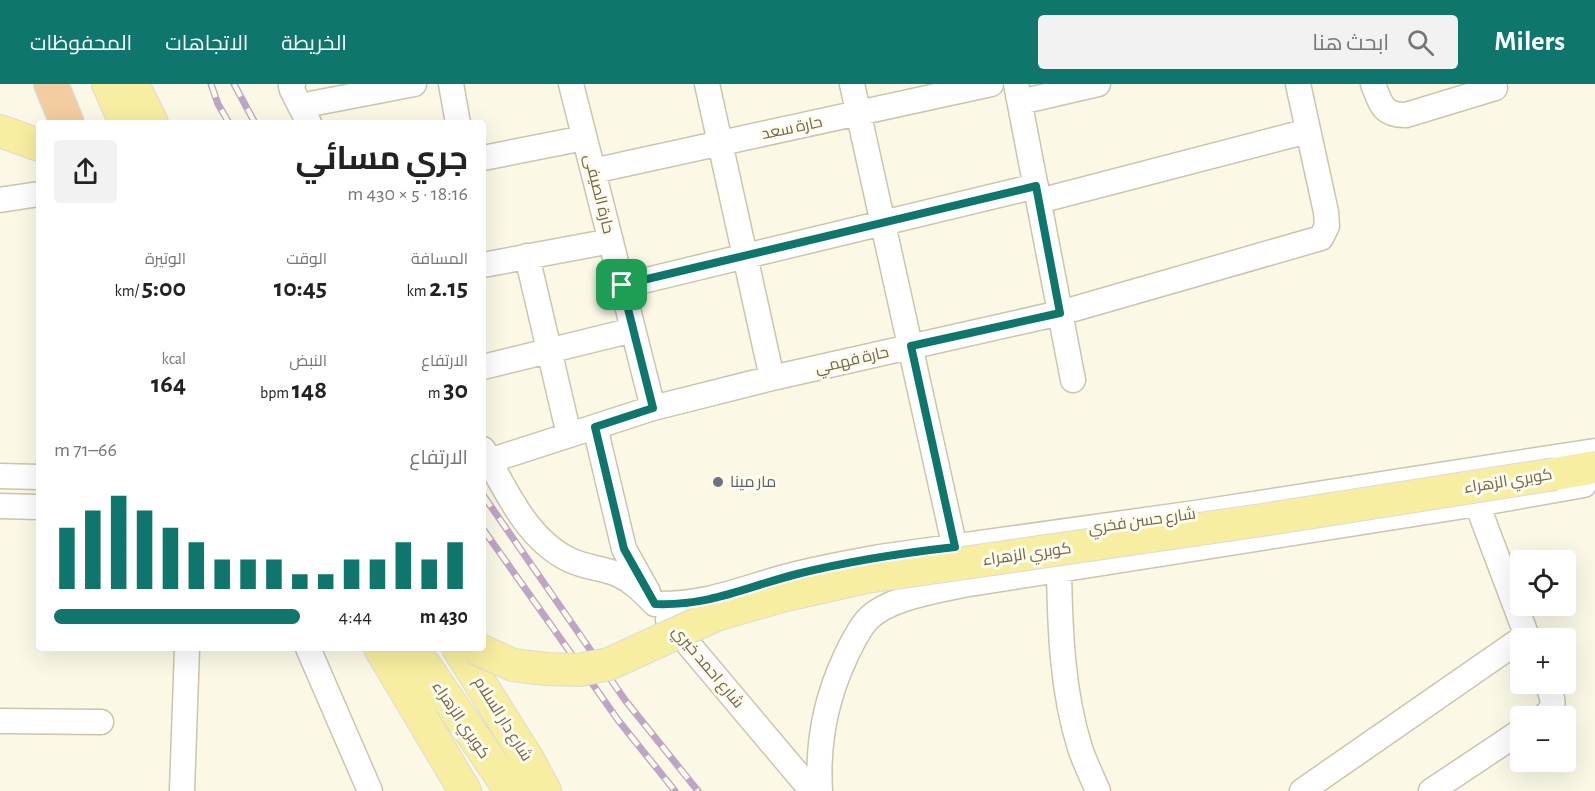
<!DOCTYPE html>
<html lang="ar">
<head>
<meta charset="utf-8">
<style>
  body { margin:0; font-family:"Alegreya Sans",Cairo,sans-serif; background:#f2f2f2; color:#222; direction:rtl; height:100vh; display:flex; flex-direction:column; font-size:22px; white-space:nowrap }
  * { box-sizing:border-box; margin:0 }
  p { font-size:20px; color:#767676 }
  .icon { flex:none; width:33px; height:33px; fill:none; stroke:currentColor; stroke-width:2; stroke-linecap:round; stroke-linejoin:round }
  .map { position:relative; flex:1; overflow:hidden; direction:ltr }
  .sheet { position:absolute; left:36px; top:36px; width:450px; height:531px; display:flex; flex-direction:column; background:#fff; border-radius:6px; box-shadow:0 6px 24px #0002; direction:rtl }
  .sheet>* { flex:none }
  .controls { position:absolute; left:1510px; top:466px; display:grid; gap:12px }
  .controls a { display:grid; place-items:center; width:66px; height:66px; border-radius:6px; background:#fff; box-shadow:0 6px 24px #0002; font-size:30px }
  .pin { position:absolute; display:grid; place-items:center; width:51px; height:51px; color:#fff; margin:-26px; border-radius:12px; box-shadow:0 3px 9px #0006 }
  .round { display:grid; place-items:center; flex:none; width:63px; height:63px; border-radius:6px; background:#f2f2f2 }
  .overview { display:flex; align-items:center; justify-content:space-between; height:102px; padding:0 18px }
  h1 { font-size:33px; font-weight:700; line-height:45px }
  .metrics { display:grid; grid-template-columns:repeat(3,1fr); gap:9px; height:102px; padding:6px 18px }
  .metrics div { display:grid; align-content:center }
  .metrics b { font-size:26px; font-weight:700 }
  .metrics small { font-size:16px; font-weight:400 }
  .metrics p { font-size:16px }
  .chart { height:168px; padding:12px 18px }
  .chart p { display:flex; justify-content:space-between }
  .chart svg { width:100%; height:108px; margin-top:6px; stroke:#0f766e; stroke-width:6 }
  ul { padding:0 18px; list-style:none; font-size:20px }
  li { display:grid; grid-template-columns:96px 72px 1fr; align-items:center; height:45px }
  li i { height:15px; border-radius:8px; background:#0f766e }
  header { display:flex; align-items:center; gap:36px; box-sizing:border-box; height:84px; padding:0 30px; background:#0f766e; color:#fff }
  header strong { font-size:28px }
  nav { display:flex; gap:33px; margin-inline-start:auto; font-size:21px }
  .search { width:420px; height:54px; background:#f2f2f2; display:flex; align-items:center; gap:15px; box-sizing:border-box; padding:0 21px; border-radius:6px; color:#767676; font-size:22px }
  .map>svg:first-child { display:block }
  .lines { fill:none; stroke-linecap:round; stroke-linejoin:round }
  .minor-casing { stroke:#cdc4ad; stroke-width:27 }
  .major-casing { stroke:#dedad4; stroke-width:34 }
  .highway-casing { stroke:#dedad4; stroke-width:36 }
  .minor { stroke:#fff; stroke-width:24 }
  .major { stroke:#f7eea1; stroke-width:32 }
  .highway { stroke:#f3cc9f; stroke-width:33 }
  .rail-casing { stroke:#bfa5c5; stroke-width:7 }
  .rail { stroke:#fefcec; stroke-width:4.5; stroke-dasharray:14; stroke-linecap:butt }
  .major-bridge-casing { stroke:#dedad4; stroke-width:34; stroke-linecap:butt }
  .major-bridge { stroke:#f7eea1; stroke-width:32 }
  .route-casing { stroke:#fff; stroke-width:12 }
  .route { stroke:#0f766e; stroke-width:8 }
  .worship-dot { fill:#6b7280; stroke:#fefcec; stroke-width:2 }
  .labels { text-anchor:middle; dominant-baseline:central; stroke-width:6; stroke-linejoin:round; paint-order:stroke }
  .street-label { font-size:16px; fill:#74654c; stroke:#fefcec }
  .worship-label { font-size:16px; fill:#5b616d; stroke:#fefcec; text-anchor:start }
</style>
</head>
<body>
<header>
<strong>Milers</strong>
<div class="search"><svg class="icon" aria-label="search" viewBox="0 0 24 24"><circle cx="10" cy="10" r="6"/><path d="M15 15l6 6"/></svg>ابحث هنا</div>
<nav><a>الخريطة</a><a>الاتجاهات</a><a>المحفوظات</a></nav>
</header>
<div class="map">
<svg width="1595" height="707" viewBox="0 0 1595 707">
  <rect width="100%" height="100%" fill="#fbf9e6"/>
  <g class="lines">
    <g class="minor-casing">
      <path id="minor" d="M293,0L291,2L292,6L309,39
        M451,0L458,39
        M571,0L653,324
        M707,0L772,294
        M852,0L958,478
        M1016,0L1073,296
        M1373,0C1380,18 1382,32 1406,31L1495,4
        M1020,18L1098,0
        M300,22L414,0
        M483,74L584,54
        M593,87L991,0
        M0,116L39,110
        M1039,117L1308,47
        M527,172L569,351
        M483,181L611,157
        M622,202L1036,102
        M483,283L633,246
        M595,343L624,465L648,508
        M483,365C505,405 527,456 570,476C586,484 604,484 619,491C634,498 644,509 655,520C703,521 736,507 781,494C813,485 846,479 880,473L1195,429L1595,367
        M489,377L653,324L772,294L1060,229L1321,154L1327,142L1326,128L1298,0
        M0,392L39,393
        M1477,420L1528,555
        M0,422L39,423
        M1059,486C1060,545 1062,607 1080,664C1085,679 1092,693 1098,707
        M668,536L812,707
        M308,564L370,707
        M1543,633C1557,623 1553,614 1547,600
        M0,637L101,638
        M182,707L187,564
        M820,707C817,659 825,617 845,574C851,561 859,544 869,534C890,514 936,507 963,501L1477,420L1584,401
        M1302,707L1521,555
        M1431,707L1521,647"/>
    </g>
    <g class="major-casing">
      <path id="major" d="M108,0L125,39
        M133,0L152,39
        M0,47L39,61
        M1555,390L1595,383
        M380,564L465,707
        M413,564L511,707
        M458,564L529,677L545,707"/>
    </g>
    <g class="highway-casing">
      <path id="highway" d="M51,0L67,39"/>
    </g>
    <use href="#minor" class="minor"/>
    <use href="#major" class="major"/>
    <use href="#highway" class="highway"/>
    <g class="rail-casing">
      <path id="rail" d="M211,0L218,20L229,39
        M234,0L255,39
        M483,411L625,616L698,707
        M483,445L618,636L675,707"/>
    </g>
    <use href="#rail" class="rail"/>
    <g class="major-bridge-casing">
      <path id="major-bridge" d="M475,564L513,581L546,585L579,586L609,580L716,531L782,512L867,493L1262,436L1555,390"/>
    </g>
    <use href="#major-bridge" class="major-bridge"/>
  </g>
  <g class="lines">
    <g class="route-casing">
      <path id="route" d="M1036,102L1060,229L911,262L955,463C902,469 849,477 797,490C746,503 710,522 655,520L624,465L595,343L653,324L622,201Z"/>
    </g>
    <use href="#route" class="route"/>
  </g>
  <circle class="worship-dot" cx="718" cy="398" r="6"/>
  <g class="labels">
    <g class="street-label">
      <text transform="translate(792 44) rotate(-12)">حارة سعد</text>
      <text transform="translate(599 110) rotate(76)">حارة الصيفى</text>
      <text transform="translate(852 276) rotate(-13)">حارة فهمي</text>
      <text transform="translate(1508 397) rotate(-9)">كوبري الزهراء</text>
      <text transform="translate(1142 437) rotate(-8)">شارع حسن فخري</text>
      <text transform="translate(1027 470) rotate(-8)">كوبري الزهراء</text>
      <text transform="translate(708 583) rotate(50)">شارع احمد خيري</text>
      <text transform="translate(503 635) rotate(58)">شارع دار السلام</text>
      <text transform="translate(461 636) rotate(56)">كوبري الزهراء</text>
    </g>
    <g class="worship-label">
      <text x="730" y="398">مار مينا</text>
    </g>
  </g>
</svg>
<div class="controls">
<a><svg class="icon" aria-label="locate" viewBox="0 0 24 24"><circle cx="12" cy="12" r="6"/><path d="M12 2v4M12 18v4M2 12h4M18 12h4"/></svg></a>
<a>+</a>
<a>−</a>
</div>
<div class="pin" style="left:622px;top:201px;background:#1e9e55"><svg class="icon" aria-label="arrive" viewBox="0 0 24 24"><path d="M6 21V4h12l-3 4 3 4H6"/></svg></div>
<section class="sheet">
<div class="overview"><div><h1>جري مسائي</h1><p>18:16 · 5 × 430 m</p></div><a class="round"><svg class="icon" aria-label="share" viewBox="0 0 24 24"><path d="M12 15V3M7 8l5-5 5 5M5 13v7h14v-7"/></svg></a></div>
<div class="metrics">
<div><p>المسافة</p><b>2.15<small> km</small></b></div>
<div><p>الوقت</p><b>10:45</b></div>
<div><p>الوتيرة</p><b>5:00<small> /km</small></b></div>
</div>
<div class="metrics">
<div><p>الارتفاع</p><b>30<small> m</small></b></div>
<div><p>النبض</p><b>148<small> bpm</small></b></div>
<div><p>kcal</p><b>164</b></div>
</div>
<div class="chart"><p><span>الارتفاع</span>66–71 m</p>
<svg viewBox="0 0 160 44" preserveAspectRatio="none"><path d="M5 44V19M15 44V12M25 44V6M35 44V12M45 44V19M55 44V25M65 44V32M75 44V32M85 44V32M95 44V38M105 44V38M115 44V32M125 44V32M135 44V25M145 44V32M155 44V25"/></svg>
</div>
<ul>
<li><b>430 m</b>4:44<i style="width:100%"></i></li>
</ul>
</section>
</div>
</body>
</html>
